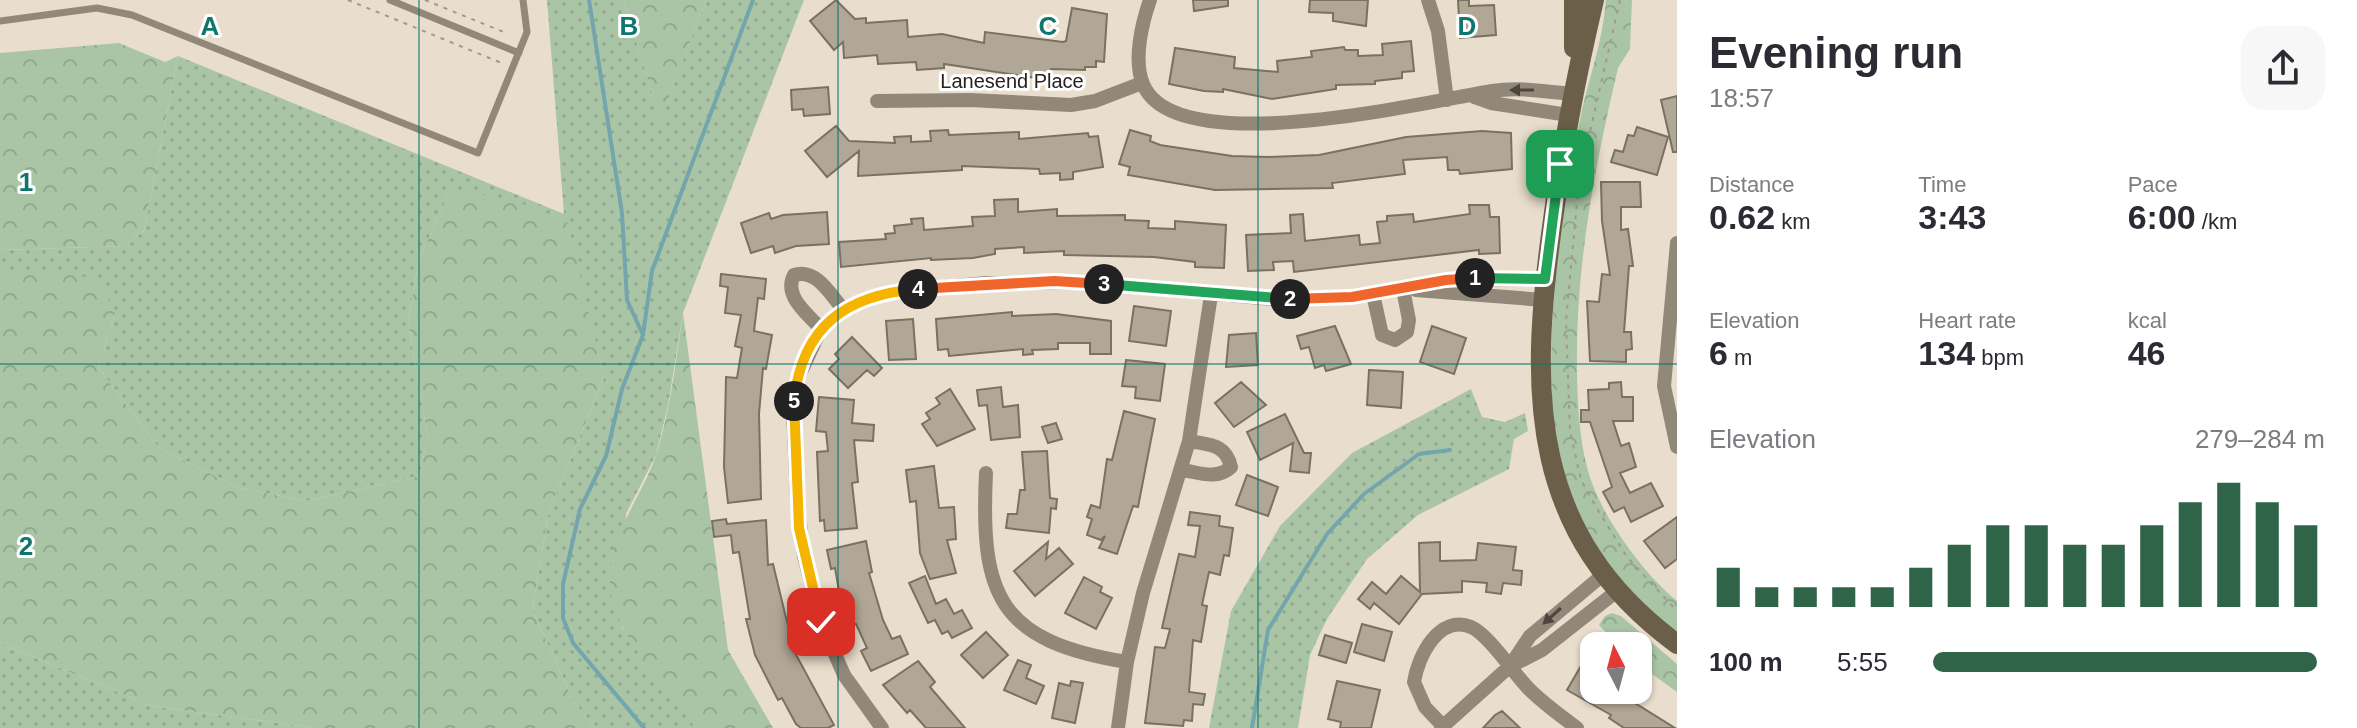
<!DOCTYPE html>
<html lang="en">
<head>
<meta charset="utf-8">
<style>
  body { margin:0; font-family:Helvetica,sans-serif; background:#f7f7f7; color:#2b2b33; height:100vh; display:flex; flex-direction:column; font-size:30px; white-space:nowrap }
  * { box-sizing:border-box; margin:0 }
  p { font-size:26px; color:#7c7c81 }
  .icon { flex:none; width:44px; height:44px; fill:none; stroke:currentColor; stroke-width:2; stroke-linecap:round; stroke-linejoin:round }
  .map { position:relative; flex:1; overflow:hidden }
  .sheet { display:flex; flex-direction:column; background:#fff; width:680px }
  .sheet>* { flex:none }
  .needle { width:52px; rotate:354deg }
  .tools { position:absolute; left:1580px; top:632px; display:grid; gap:16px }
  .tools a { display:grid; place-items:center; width:72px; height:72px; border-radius:16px; background:#fff; box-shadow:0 2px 6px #0004; font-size:40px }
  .pin { position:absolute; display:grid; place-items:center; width:68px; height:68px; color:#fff; margin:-34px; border-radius:16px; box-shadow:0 4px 12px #0006 }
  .km { position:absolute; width:40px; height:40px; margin:-20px; border-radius:50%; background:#222; color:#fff; font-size:22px; line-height:40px; text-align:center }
  .round { display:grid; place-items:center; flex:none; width:84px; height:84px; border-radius:24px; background:#f7f7f7 }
  .head { display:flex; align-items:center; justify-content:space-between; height:136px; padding:0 32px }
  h1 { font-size:44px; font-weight:600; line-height:60px }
  .metrics { display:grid; grid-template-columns:repeat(3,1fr); gap:12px; height:136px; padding:8px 32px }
  .metrics div { display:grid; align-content:center }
  .metrics b { font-size:34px; font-weight:600 }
  .metrics small { font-size:22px; font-weight:400 }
  .metrics p { font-size:22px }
  .chart { height:224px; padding:16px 32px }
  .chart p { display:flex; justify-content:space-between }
  .chart svg { width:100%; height:144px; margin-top:8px; stroke:#306448; stroke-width:6 }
  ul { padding:0 32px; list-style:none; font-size:26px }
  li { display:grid; grid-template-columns:128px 96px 1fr; align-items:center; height:60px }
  li i { height:20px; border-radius:10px; background:#306448 }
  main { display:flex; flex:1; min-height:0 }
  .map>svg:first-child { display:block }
  .grass { fill:url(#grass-dots) }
  .forest { fill:url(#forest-crowns) }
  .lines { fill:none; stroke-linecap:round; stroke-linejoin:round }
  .stream { stroke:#73a5ad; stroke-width:4 }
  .building { fill:#b1a797; stroke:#7a7161; stroke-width:2 }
  .path { stroke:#a1998c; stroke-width:2; stroke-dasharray:4 6; stroke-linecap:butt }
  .lane { stroke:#928879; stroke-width:7 }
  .street { stroke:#928879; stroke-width:14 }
  .secondary { stroke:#6c5f49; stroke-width:20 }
  .oneway { fill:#4c463d }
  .split-1-casing { stroke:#fff; stroke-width:16 }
  .split-2-casing { stroke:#fff; stroke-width:16 }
  .split-3-casing { stroke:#fff; stroke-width:16 }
  .split-4-casing { stroke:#fff; stroke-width:16 }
  .split-5-casing { stroke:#fff; stroke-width:16 }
  .split-6-casing { stroke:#fff; stroke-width:16 }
  .split-1 { stroke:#22a559; stroke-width:10 }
  .split-2 { stroke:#f0652b; stroke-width:10 }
  .split-3 { stroke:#22a559; stroke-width:10 }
  .split-4 { stroke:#f0652b; stroke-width:10 }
  .split-5 { stroke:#f5b400; stroke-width:10 }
  .split-6 { stroke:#f5b400; stroke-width:10 }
  .grid { fill:none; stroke:#0f766e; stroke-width:2; stroke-opacity:0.55 }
  .labels { text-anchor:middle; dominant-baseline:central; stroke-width:6; stroke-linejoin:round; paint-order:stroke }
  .street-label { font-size:20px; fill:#26221c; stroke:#fff }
  .grid-label { font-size:26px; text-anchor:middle; font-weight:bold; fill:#0f766e; stroke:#fff; stroke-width:6; stroke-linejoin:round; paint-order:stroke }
</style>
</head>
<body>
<main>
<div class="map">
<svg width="1677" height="728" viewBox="0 0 1677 728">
  <defs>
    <pattern id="grass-dots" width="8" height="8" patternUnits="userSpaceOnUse" patternTransform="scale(2)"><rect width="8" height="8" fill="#a9c5a6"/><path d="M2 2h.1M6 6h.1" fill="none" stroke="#91a98e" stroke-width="1.8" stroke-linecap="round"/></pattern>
    <pattern id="forest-crowns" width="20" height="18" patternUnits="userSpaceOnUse" patternTransform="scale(2)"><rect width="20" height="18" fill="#a9c5a6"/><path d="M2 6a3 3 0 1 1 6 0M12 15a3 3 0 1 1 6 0" fill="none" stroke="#91a98e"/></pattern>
  </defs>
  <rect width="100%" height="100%" fill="#e9decd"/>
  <path class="grass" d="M547,0H624L660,120L706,0H804L683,313L668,406L656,455L626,514L622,627L696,728H595L574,702L532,610L549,511L604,378L567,223C528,206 492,193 449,194L419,259L408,321L428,438L419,476L307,501L239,488L159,448L98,367L115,314L13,273L0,272V250L126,246L144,230L178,56L564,214Z
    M1471,389L1482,417L1505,422L1525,413L1528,431L1514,439L1509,469L1418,515L1367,559L1327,619L1310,655L1298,728H1209L1231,611L1280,526L1352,453Z
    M0,643L151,706L315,728H0Z"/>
  <path class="forest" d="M624,0H706L660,121Z
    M1606,0H1632L1630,49L1618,68C1594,170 1575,269 1577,375C1578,410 1580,450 1592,483C1606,522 1645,575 1677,601V632C1622,591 1572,523 1556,455C1552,440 1553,422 1552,407C1547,313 1561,216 1579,124C1587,83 1603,42 1606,0Z
    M119,43L165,62L178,56L144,230L126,246L0,250V53Z
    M475,193L523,204L568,223L604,378L549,511L532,610L574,702L595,728H315L151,706L0,643V272H73L102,285L115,314L98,367L159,448L239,488L307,501L419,476L428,438L408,321L419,259L449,194Z
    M683,313L728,650L773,728H696C669,691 619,640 611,595C602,540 642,500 657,452C671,407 676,359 683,313Z
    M1612,613L1621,616L1677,664V692L1638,664V646H1619L1599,625L1605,616Z"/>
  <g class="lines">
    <path class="stream" d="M589,0L622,213L627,300L643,335
      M644,728L573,643L563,618V584L580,509L606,456L622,389L643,335L652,271L753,0
      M1252,728L1268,630L1327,534L1364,494L1419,454L1450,450"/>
  </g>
  <path class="building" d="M836,0L855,19L866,18V23L907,20L908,37L942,34L984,43L985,32L1063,42L1066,41L1072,8L1107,14L1104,62L1096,61V67H1085V70L1051,69L1050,80L944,64V68L917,70L916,62L878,64L877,55L844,58L843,42L834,50L810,21Z
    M1193,0H1228V6L1194,11Z
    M1310,0H1368L1366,26L1333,21V13L1309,12Z
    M1458,0H1469V6L1494,5L1496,35L1460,38Z
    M1411,41L1414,71L1402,72V78L1375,81V84L1336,85V89L1272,99L1223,89V92L1204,91L1169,84L1175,48L1235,57L1234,68L1278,72L1277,61L1312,57L1311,51L1344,47L1345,50H1358V56L1383,55L1382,44Z
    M828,87L830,114L804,116L803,109L792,110L791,90Z
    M1677,96V152H1673L1661,100Z
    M836,126L849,141L895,143L894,137L911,136V142L931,141L930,131L948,130L949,135L1019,132V139L1088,133L1089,137L1098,136L1103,167L1073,172V179L1060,180V173L1040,174L1039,169L962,166V170L858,176L859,151L827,177L805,151Z
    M1637,127L1668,137L1657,175L1611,162L1615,150L1623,152L1628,135L1634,136Z
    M1130,130L1151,136L1150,141L1160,145L1232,156L1267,157L1319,155L1406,137L1482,131L1511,133L1512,169L1460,174L1459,170H1448L1447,157L1403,160L1405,174L1332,183L1333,188L1215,190L1128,175L1130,167L1119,164Z
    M1601,182H1640L1641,207H1621V230L1628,229L1633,266H1629L1624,332H1631L1632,349L1626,350V362L1590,361L1587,301L1599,302L1602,274L1610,275L1602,221Z
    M1018,199V212L1057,209V216L1125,215V220L1149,221L1148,228L1175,229V221L1226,225L1224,268L1195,267V262L1154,257L1064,255V251L1024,253V247L995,249V254L973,258L931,260V258L841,267L839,242L886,239L885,234L895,233L894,226L912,224L911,219L923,218L924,230L973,226L972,217L995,216L994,200Z
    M1469,205H1489L1490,217H1499L1500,253L1479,254V250L1294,272L1293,261L1273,262L1274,270L1248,271L1246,235L1291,233L1290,215L1303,214L1305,241L1359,235L1360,245L1380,243L1377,222L1387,221V216L1413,214L1414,222L1470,214Z
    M827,212L829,244L796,246L775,253L773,246L751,253L741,223L769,213L771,219L783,215Z
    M721,274L766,279L764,299L758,298L754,331L772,335L766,369L763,368L759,414L761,499L728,503L724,467L726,377L737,378L742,348L735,346L741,315L725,313L728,287L720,286Z
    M1134,306L1171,311L1166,346L1129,341Z
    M1012,312V316L1056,314L1111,321V354H1090V343H1058V349L1032,350L1033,354L1023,355V349L949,356L948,349L938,350L936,319Z
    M913,319L916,359L889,360L886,321Z
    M1335,326L1351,364L1326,371L1324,365L1315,368L1309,347L1301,349L1297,336Z
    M1432,326L1466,338L1454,374L1420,362Z
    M1256,333L1258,365L1226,367L1229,335Z
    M852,337L882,368L874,376L867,370L848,388L829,369L839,359L835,354Z
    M1126,360L1165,364L1160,401L1135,398L1136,387L1122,386Z
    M1369,370L1403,372L1401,408L1367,405Z
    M1241,382L1266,405L1234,427L1215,403Z
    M1621,382L1622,397H1633V421H1613L1621,446L1629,443L1636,467L1620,473L1630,493L1651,483L1663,506L1631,522L1624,507L1614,512L1603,492L1612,487L1590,422H1581V410H1589L1588,390L1609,389V383Z
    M1001,387L1003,407L1018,405L1020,437L991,440L987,405L979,406L977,390Z
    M950,389L975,429L937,446L922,424L930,419L926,413L940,404L936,398Z
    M819,397L854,400L852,423L874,425L873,441L854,440L858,482L852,483L857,528L825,531L824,520L820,521L817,452L828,451L826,432L816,431Z
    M1124,411L1155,419L1138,507L1133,506L1117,554L1099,548L1105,536L1101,540L1087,535L1092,519L1087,517L1091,505L1100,508L1107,459L1112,460Z
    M1285,414L1304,453H1311L1309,473L1290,471L1293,443L1260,460L1247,432Z
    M1056,423L1062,439L1048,443L1042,427Z
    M1047,451L1050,498L1057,499L1056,509L1051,508L1049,533L1006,528L1008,514H1017L1020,490H1025L1022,452Z
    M934,466L939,508L954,507L956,539L947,540L956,573L930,579L920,553L916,501L910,502L906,470Z
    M1247,475L1278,487L1268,516L1236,505Z
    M1190,512L1220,516L1219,526L1233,528L1229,556L1224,555L1220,575L1209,572L1202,605L1207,606L1201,642L1193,640L1189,692L1205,694L1203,705L1193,704L1192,721L1184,720L1183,726L1145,723L1155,647L1165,648L1170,629L1162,628L1179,554L1195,557L1200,526L1188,525Z
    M1677,517V559L1665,568L1644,541Z
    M726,519L727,524L766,520L768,565L773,564L794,651L834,725L828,728H801L796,724L782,698L778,700L755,655L746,619H750L739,552L733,553L731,535L714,537L712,521Z
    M866,541L872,572L869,573L883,620L892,639L900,636L908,654L871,671L861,651L867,648L856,624L851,625L848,614L843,616L836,592L839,591L835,568L831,569L827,550Z
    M1048,542L1046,559L1059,548L1073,564L1035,596L1014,571Z
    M1440,542V561L1476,560L1478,543L1516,547L1513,570L1522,571L1521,585L1503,583L1501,594L1486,592L1487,583L1462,581V592L1422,594L1399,624L1374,603L1370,609L1358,599L1372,582L1386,594L1401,576L1420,592L1419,543Z
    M925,576L936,604L946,599L954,614L962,610L972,628L952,638L948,631L942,634L935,620L928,623L909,583Z
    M1084,577L1102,587L1100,592L1112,598L1096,629L1065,613Z
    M1362,624L1392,632L1384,661L1354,652Z
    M986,632L1008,655L983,678L961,655Z
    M1325,635L1352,643L1346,663L1319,655Z
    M1585,659L1594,665V690H1614L1675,728H1624L1609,718L1611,715L1567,690Z
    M1018,660L1031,665L1026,678L1044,686L1036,704L1004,690Z
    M918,661L935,682L930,687L965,728H926L910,710L907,713L883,685Z
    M1071,681L1083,683L1075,723L1052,718L1059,683L1070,686Z
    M1337,681L1380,690L1371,728H1340L1341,722L1328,719Z
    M1502,711L1520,728H1483L1495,715Z"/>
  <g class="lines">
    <path class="path" d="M348,0L504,64
      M425,0L506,33
      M1620,0L1579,180L1566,321L1570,431L1581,480L1596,507L1627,557L1677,611"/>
    <path class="lane" d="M390,0L519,53
      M0,21L97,8L132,15L478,153L527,32L523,0"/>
    <path class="street" d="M1150,0C1142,23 1133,60 1143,84C1175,163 1429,101 1492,91C1518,87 1545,91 1571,94
      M1428,0L1438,31L1447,100
      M1474,97L1491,103L1568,115
      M877,101L970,100L1071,105L1095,101L1142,83
      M1677,243L1664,386L1677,447
      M1416,290L1544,300
      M1373,294L1382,335L1395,340L1407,332L1409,320L1403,289
      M821,329C807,313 783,296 794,275C816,268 830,294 843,309
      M1183,470C1200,473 1217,480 1231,467C1226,444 1210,445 1189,441
      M986,473C980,597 999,641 1127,662
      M1512,663L1530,636L1604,574
      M1443,726L1425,707L1414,682C1418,656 1439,614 1471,627C1488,634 1515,675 1529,689C1544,704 1561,716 1577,728
      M882,728L844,675L821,622L804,556L797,500L793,411L798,378L821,329L843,309L890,292L987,283L1083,282L1283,300L1352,297L1446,280L1545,279
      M1118,728L1127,662L1143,593L1189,441L1211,295
      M1441,728L1509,667L1542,650L1617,591"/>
    <path class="secondary" d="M1574,0V48
      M1594,0C1576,76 1562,150 1552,227C1529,394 1529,535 1677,644"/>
  </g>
  <defs><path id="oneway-solid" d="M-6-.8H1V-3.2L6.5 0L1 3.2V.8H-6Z" transform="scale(2)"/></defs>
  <g class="oneway">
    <use href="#oneway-solid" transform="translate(1522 90) rotate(-180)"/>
    <use href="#oneway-solid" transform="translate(1552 616) rotate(138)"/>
  </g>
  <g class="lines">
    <g class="split-1-casing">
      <path id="split-1" d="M1475,278L1545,279L1560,164"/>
    </g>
    <g class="split-2-casing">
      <path id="split-2" d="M1290,299L1352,297L1446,280L1475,278"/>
    </g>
    <g class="split-3-casing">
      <path id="split-3" d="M1104,284L1290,299"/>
    </g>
    <g class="split-4-casing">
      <path id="split-4" d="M918,289L1054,281L1104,284"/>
    </g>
    <g class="split-5-casing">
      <path id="split-5" d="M794,401C802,326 846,295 918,289"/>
    </g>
    <g class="split-6-casing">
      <path id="split-6" d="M794,401L799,528L821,622"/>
    </g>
    <use href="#split-1" class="split-1"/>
    <use href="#split-2" class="split-2"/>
    <use href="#split-3" class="split-3"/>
    <use href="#split-4" class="split-4"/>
    <use href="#split-5" class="split-5"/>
    <use href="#split-6" class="split-6"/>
  </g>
  <path class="grid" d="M419,0V728M838,0V728M1258,0V728M0,364H1677"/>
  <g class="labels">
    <g class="street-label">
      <text x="1012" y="81">Lanesend Place</text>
    </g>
  </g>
  <g class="grid-label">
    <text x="210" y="35">A</text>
    <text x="629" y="35">B</text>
    <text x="1048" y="35">C</text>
    <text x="1467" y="35">D</text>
    <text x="26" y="191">1</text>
    <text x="26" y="555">2</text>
  </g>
</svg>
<div class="tools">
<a><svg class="needle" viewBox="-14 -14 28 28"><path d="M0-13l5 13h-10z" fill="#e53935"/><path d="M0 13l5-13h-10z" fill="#7c7c81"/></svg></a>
</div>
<div class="pin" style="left:1560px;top:164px;background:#1e9e55"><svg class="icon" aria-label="arrive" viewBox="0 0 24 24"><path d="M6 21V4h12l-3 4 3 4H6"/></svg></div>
<div class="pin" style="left:821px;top:622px;background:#d93025"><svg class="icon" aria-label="check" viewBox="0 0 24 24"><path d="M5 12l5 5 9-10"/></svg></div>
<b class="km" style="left:1475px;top:278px">1</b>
<b class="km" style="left:1290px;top:299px">2</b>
<b class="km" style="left:1104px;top:284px">3</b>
<b class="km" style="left:918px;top:289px">4</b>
<b class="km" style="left:794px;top:401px">5</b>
</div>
<section class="sheet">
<div class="head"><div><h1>Evening run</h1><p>18:57</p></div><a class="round"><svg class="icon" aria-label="share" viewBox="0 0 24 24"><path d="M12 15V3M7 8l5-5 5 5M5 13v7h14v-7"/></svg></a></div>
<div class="metrics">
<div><p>Distance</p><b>0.62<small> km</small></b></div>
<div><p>Time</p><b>3:43</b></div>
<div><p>Pace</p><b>6:00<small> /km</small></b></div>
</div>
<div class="metrics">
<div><p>Elevation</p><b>6<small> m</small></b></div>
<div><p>Heart rate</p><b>134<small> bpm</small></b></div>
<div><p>kcal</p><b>46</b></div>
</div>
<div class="chart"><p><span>Elevation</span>279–284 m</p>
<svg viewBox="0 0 160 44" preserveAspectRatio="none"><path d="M5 44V32M15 44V38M25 44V38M35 44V38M45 44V38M55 44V32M65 44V25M75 44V19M85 44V19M95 44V25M105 44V25M115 44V19M125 44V12M135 44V6M145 44V12M155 44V19"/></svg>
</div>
<ul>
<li><b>100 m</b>5:55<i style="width:98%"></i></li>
</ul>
</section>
</main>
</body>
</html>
